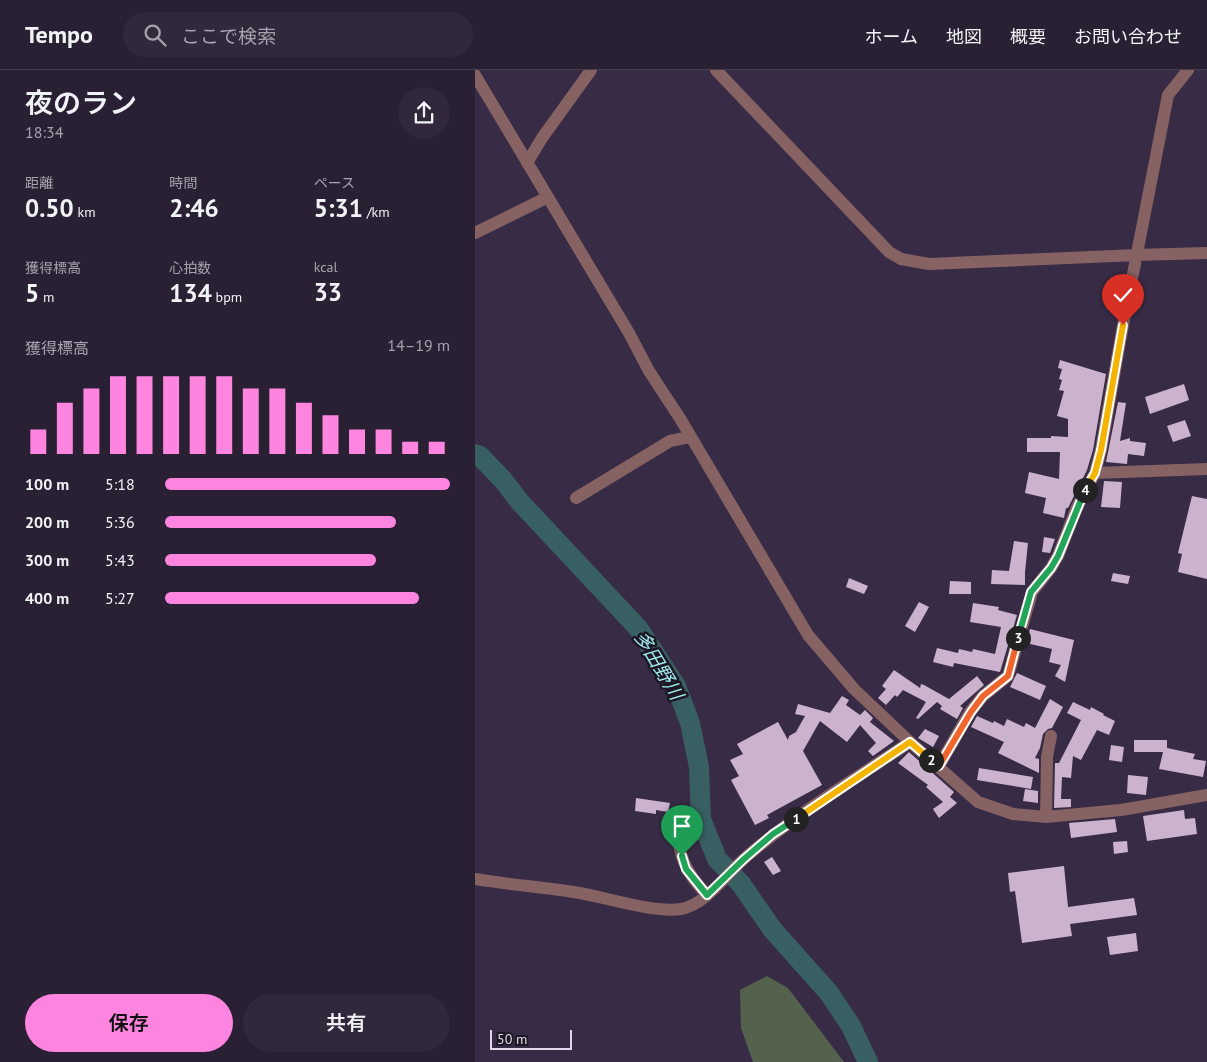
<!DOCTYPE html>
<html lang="ja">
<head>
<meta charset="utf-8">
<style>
  body { margin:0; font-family:"PT Sans","Noto Sans JP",sans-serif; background:#32283c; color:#f1f3f6; height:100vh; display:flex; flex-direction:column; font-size:19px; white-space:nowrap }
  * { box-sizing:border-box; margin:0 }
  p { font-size:16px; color:#a5a3ac }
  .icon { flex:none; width:28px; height:28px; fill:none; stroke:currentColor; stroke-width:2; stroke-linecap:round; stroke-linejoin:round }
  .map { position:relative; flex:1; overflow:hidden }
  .side { display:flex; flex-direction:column; background:#2a2034; width:475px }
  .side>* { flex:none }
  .scale { position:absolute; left:15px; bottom:12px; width:82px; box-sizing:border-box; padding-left:5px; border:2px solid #e1d9ea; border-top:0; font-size:14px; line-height:18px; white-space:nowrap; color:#e1d9ea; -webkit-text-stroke:4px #1d1723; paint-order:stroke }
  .pin { position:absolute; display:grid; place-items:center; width:42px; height:42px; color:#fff; margin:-51px -21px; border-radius:50% 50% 50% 0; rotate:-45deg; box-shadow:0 0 5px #0007 }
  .pin .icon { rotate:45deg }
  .km { position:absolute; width:25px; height:25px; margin:-12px; border-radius:50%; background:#222; color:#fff; font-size:14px; line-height:25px; text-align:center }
  .round { display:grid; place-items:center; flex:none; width:52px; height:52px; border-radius:26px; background:#32283c }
  .head { display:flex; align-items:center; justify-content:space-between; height:85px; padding:0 25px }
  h1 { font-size:28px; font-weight:600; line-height:38px }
  .stats { display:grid; grid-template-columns:repeat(3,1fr); gap:8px; height:85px; padding:5px 25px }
  .stats div { display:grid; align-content:center }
  .stats b { font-size:25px; font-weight:600 }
  .stats small { font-size:14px; font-weight:400 }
  .stats p { font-size:14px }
  .chart { height:140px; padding:10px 25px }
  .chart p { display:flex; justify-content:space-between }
  .chart svg { width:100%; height:90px; margin-top:5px; stroke:#fe85df; stroke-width:6 }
  .primary-button { display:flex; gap:10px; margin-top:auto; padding:10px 25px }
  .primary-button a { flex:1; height:58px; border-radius:30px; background:#fe85df; color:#111; font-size:20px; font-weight:600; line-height:58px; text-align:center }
  .primary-button a+a { background:#32283c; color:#f1f3f6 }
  ul { padding:0 25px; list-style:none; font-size:16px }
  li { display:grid; grid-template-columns:80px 60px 1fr; align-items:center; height:38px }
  li i { height:12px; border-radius:6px; background:#fe85df }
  header { display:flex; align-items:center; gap:30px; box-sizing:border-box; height:70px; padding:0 25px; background:#2a2034; border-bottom:1px solid #463e4f }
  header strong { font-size:24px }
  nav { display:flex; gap:28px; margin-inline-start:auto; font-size:18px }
  .search { width:350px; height:45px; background:#32283c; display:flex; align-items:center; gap:12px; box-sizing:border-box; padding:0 18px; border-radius:28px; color:#a5a3ac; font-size:19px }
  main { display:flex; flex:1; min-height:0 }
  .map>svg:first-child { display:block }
  .green { fill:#54614c }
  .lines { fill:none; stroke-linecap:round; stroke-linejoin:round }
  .river { stroke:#385f61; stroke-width:20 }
  .building { fill:#ccb3cd }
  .minor { stroke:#866263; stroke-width:12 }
  .split-1-casing { stroke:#fff; stroke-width:10 }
  .split-2-casing { stroke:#fff; stroke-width:10 }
  .split-3-casing { stroke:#fff; stroke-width:10 }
  .split-4-casing { stroke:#fff; stroke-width:10 }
  .split-5-casing { stroke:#fff; stroke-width:10 }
  .split-1 { stroke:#22a559; stroke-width:6 }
  .split-2 { stroke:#f5b400; stroke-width:6 }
  .split-3 { stroke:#f0652b; stroke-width:6 }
  .split-4 { stroke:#22a559; stroke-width:6 }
  .split-5 { stroke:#f5b400; stroke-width:6 }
  .labels { text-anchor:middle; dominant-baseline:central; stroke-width:5; stroke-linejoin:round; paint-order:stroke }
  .water-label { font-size:19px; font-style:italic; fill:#9ce8eb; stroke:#1d1723 }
</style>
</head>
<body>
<header>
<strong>Tempo</strong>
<div class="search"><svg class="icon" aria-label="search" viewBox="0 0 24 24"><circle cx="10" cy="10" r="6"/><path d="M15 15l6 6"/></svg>ここで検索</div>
<nav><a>ホーム</a><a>地図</a><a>概要</a><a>お問い合わせ</a></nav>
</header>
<main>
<section class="side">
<div class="head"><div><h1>夜のラン</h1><p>18:34</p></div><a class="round"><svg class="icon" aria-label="share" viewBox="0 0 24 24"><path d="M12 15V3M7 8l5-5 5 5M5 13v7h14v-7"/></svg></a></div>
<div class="stats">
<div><p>距離</p><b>0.50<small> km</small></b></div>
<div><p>時間</p><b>2:46</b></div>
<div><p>ペース</p><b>5:31<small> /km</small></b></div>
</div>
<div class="stats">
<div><p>獲得標高</p><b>5<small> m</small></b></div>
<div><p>心拍数</p><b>134<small> bpm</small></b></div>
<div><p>kcal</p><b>33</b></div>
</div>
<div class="chart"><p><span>獲得標高</span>14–19 m</p>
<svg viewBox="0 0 160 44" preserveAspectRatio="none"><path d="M5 44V32M15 44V19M25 44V12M35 44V6M45 44V6M55 44V6M65 44V6M75 44V6M85 44V12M95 44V12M105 44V19M115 44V25M125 44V32M135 44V32M145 44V38M155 44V38"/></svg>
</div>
<ul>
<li><b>100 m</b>5:18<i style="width:100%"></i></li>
<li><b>200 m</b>5:36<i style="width:81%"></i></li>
<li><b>300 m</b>5:43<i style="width:74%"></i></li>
<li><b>400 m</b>5:27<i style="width:89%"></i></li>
</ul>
<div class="primary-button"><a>保存</a><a>共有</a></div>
</section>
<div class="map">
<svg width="732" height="992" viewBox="0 0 732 992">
  <rect width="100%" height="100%" fill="#382b46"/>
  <path class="green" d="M292,906L313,918L369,992H278L266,958L265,920Z"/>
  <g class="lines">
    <path class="river" d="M0,384L5,386L28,410L45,432L163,558L201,616L215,653L224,697L226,749L242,789L266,814L297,859L354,923L376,956L393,992"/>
  </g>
  <path class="building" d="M585,290L631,304L618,380L612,400L593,438H591L589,448L568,443L571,428L550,423L554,402L584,409L585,382H552V368H576V366L593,367V349L582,346L589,321L584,320L587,310L584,309L587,299L583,298Z
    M709,314L714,330L675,344L670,327Z
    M643,332L651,333L645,371L655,368V371L671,373L669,386L653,384L652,394L631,392Z
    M710,350L716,366L698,372L692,356Z
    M629,411L647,412L645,438L626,437Z
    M717,426L732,429V509L703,502L707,484L703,483Z
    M569,467L580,469L575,483L567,482Z
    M539,471L553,473L550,502V515L516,514L517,500L534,501Z
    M638,503L655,506L653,514L636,511Z
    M374,508L393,516L389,524L371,517Z
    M475,511L496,512V524H474Z
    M444,532L454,537L440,562L430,556Z
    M498,533L524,537L523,540L542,545L525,602L479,593L478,597L458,592L462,578L483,583L484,579L497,582L498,579L520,584L526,557L495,552Z
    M555,559L599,570L590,612L580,606L586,595L574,592L577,579L551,573Z
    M419,600L445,618L446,614L449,615L474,629L502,606L509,615L485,636L488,638L482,649L465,639L467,636L462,632L443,649L441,648L451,632L428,620L422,627L420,625L411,635L403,628L411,619L407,616Z
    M542,603L571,616L565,630L535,617Z
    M367,626L374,630L371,635L385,645L390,640L398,648L395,652L419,671L398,686L393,681L401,673L385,655L372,672L345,651L328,681L347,715L292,745L294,748L280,755L256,710L264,706L255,690L268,684L262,674L303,652L313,670L314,666L321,662L330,646L320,644L323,634L355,643Z
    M575,629L588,637L577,658L573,659L568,664L565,678L560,688L564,689V703L523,683L529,672L496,657L502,646L518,653L519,651L529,656L532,649L549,657L551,653L560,658Z
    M598,632L615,640L616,637L629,644L628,645L640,651L634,665L622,660L606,690L598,686L596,708L587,707L586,729H596V737L579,738L580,693H584L606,650L592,643Z
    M450,659L464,666L458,677L443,668Z
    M659,670H692V678L720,684L718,689L731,691L728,707L684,699L688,682H659Z
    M636,675L649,677L647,692L634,690Z
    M434,682L479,722L475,727L482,733L464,748L458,739L468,732L451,717L453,715L423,693Z
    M504,698L558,707L556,719L502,710Z
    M653,705L673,707L671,725L652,723Z
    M550,719L563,721V733L548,731Z
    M161,728L195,733L193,742L181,740V744L160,741Z
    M709,740L710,749L720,748L722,764L672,771L668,746Z
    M640,749L642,762L596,768L594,753Z
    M652,771L653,782L639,784L638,772Z
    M297,787L306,801L298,805L289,792Z
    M589,796L593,837L659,828L662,845L595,854L597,866L547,873L540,821L535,822L533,803Z
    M661,863L663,881L635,885L632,867Z"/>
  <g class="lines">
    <path class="minor" d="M241,0L414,182L426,189L454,194L661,185L732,183
      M0,5L154,263L174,301L206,350L333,565L379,619L435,672L503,732L538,744L571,747L646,740L732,725
      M52,93L67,68L116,0
      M0,163L73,127
      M620,403L732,399
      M101,428L195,371L215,367
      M464,696L495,642L508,626L533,606L557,522L576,498L583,486L602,437L620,403L626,380L648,255L693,25L713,0
      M571,747L572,687L576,666
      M203,754C202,785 211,803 232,825
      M0,809C35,815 70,817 105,823C133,828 179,843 206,839C231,835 252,803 271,787C321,744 380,709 435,672"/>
  </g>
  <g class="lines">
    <g class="split-1-casing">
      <path id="split-1" d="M207,786L211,799L232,825L269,789L298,764L321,749"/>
    </g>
    <g class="split-2-casing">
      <path id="split-2" d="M321,749L435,672L456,690"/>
    </g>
    <g class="split-3-casing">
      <path id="split-3" d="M456,690L464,696L496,642L508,626L533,606L543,568"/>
    </g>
    <g class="split-4-casing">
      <path id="split-4" d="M543,568L556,522L576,498L583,486L610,420"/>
    </g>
    <g class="split-5-casing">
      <path id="split-5" d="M610,420L620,403L626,380L648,255"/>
    </g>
    <use href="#split-1" class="split-1"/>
    <use href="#split-2" class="split-2"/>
    <use href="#split-3" class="split-3"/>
    <use href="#split-4" class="split-4"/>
    <use href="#split-5" class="split-5"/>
  </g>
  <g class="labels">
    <g class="water-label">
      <text transform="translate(184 595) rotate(59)">多田野川</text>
    </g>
  </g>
</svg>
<div class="scale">50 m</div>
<div class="pin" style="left:207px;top:786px;background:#1e9e55"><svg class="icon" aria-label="arrive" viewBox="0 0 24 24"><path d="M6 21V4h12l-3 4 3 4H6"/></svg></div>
<div class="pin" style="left:648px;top:255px;background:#d93025"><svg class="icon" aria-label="check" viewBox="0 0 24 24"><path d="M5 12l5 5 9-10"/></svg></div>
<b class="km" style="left:321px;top:749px">1</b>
<b class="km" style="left:456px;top:690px">2</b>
<b class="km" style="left:543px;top:568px">3</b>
<b class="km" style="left:610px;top:420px">4</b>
</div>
</main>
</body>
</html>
